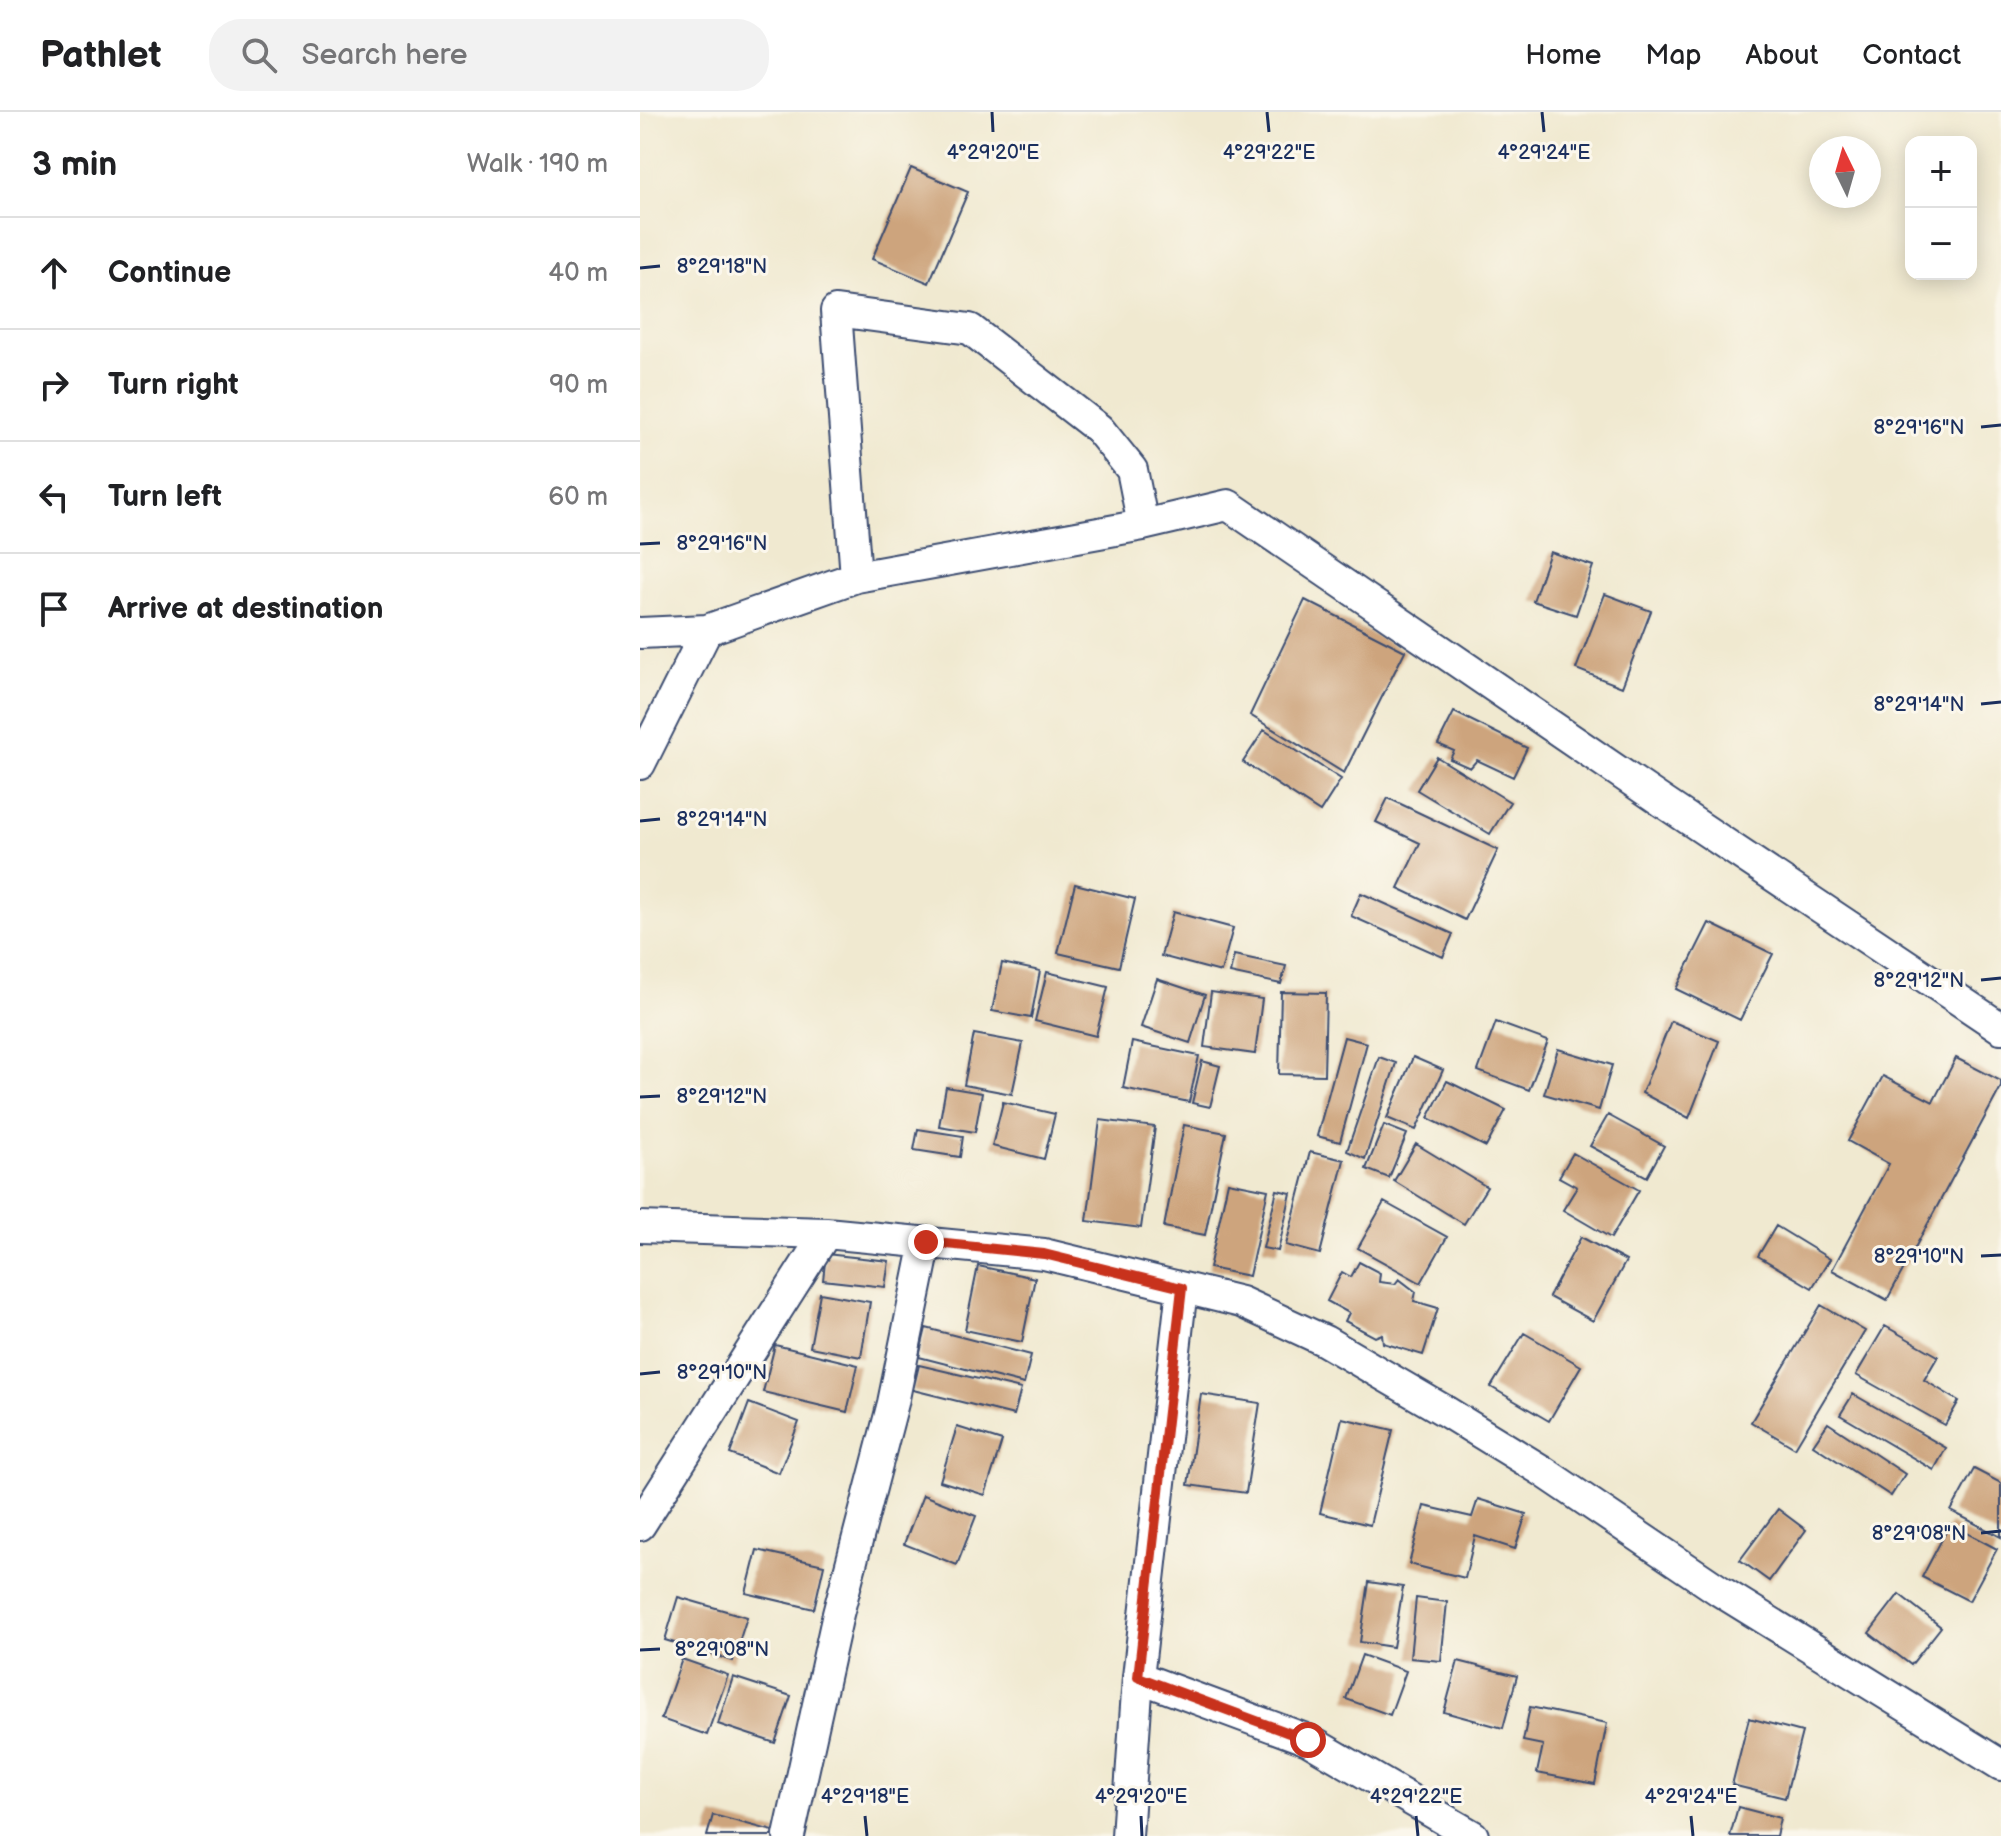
<!DOCTYPE html>
<meta charset="utf-8">
<style>
body{margin:0;font-family:"Balsamiq Sans",sans-serif;background:#f2f2f2;color:#202124}
.controls{position:absolute;right:24px;top:24px;display:grid;overflow:hidden;border-radius:16px;box-shadow:0 4px 20px #0003}
.controls button{width:72px;height:72px;display:grid;place-items:center;padding:0;border:0;border-bottom:2px solid #e0e0e0;background:#fff;color:#202124;font:40px sans-serif}
.compass{position:absolute;left:1169px;top:24px;width:72px;height:72px;border-radius:50%;background:#fff;box-shadow:0 4px 20px #0003;rotate:355deg}
.stop{position:absolute;width:24px;height:24px;margin:-18px;border:6px solid #c8321e;border-radius:50%;background:#fff}
.stop.end{background:#c8321e;border-color:#fff;box-shadow:0 2px 8px #0008}
.list{margin:0;padding:0;list-style:none}
h2{display:flex;justify-content:space-between;align-items:center;height:104px;margin:0;padding:0 32px;font-size:34px}
h2 small{font-size:26px;font-weight:400;color:#757577}
.list li{display:grid;grid-template-columns:52px 1fr auto;gap:24px;align-items:center;box-sizing:border-box;height:112px;padding:0 32px;border-top:2px solid #e0e0e0}
.list b{display:block;font-size:30px;white-space:nowrap}
.list em{font-size:26px;font-style:normal;color:#757577}
.icon{flex:none;width:44px;height:44px;fill:none;stroke:currentColor;stroke-width:2;stroke-linecap:round;stroke-linejoin:round}
.map{position:relative;flex:none;width:1361px;height:1724px;overflow:hidden}
header{display:flex;align-items:center;gap:48px;box-sizing:border-box;height:112px;padding:0 40px;background:#fff;border-bottom:2px solid #e0e0e0}
header strong{font-size:38px}
nav{display:flex;gap:44px;margin-inline-start:auto;font-size:28px}
.search{width:560px;height:72px;background:#f2f2f2;display:flex;align-items:center;gap:20px;box-sizing:border-box;padding:0 28px;border-radius:32px;color:#757577;font-size:30px}
main{display:flex}
aside{flex:1;background:#fff}
.map>svg:first-child{display:block}
.building{fill:#cda47d}
.lines{fill:none;stroke-linecap:round;stroke-linejoin:round}
.minor-casing{stroke:#3b4b6f;stroke-width:34}
.minor{stroke:#fff;stroke-width:30}
.route{stroke:#c8321e;stroke-width:10}
.ticks{fill:none;stroke:#1b2f5e;stroke-width:3}
.ticks-label{font-size:20px;text-anchor:middle;fill:#1b2f5e;stroke:#fbf7ec;stroke-width:6;stroke-linejoin:round;paint-order:stroke}
</style>
<header>
<strong>Pathlet</strong>
<div class="search"><svg class="icon" aria-label="search" viewBox="0 0 24 24"><circle cx="10" cy="10" r="6"/><path d="M15 15l6 6"/></svg>Search here</div>
<nav><a>Home</a><a>Map</a><a>About</a><a>Contact</a></nav>
</header>
<main>
<aside>
<h2>3 min<small>Walk · 190 m</small></h2>
<ul class="list">
<li><svg class="icon" aria-label="ahead" viewBox="0 0 24 24"><path d="M12 20V5M6 11l6-6 6 6"/></svg><div><b>Continue</b></div><em>40 m</em></li>
<li><svg class="icon" aria-label="right" viewBox="0 0 24 24"><path d="M7 20v-9h11M14 6l5 5-5 5"/></svg><div><b>Turn right</b></div><em>90 m</em></li>
<li><svg class="icon" aria-label="left" viewBox="0 0 24 24"><path d="M17 20v-9H6M10 6l-5 5 5 5"/></svg><div><b>Turn left</b></div><em>60 m</em></li>
<li><svg class="icon" aria-label="arrive" viewBox="0 0 24 24"><path d="M6 21V4h12l-3 4 3 4H6"/></svg><div><b>Arrive at destination</b></div></li>
</ul>
</aside>
<div class="map">
<svg width="1361" height="1724" viewBox="0 0 1361 1724">
<rect width="100%" height="100%" fill="#fbf7ec"/>
<filter id="ink" filterUnits="userSpaceOnUse"><feTurbulence type="fractalNoise" baseFrequency=".0125" numOctaves="2"/><feDisplacementMap in="SourceGraphic" scale="16" xChannelSelector="R" yChannelSelector="G"/><feConvolveMatrix kernelMatrix="1 2 1 2 8 2 1 2 1" color-interpolation-filters="sRGB"/></filter>
<filter id="wash" filterUnits="userSpaceOnUse"><feTurbulence type="fractalNoise" baseFrequency=".006" numOctaves="4" result="noise"/><feDisplacementMap in="SourceGraphic" scale="32" xChannelSelector="R" yChannelSelector="G"/><feGaussianBlur stdDeviation="1.8" result="paint"/><feColorMatrix in="noise" values="0 0 0 0 0 0 0 0 0 0 0 0 0 0 0 0 0 1.4 0 .05"/><feComposite in="paint" operator="in"/></filter>
<g filter="url(#wash)">
<rect width="100%" height="100%" fill="#f0e9d0"/>
<g id="blocks">
<!-- building -->
<path class="building" d="M 271,56 L 328,80 L 289,171 L 232,147 Z
M 910,440 L 953,454 L 936,503 L 893,489 Z
M 965,482 L 1011,499 L 982,575 L 936,557 Z
M 665,488 L 765,539 L 704,661 L 610,603 Z
M 814,600 L 887,636 L 873,665 L 837,648 L 830,656 L 810,647 L 814,639 L 798,632 Z
M 624,618 L 701,667 L 680,700 L 603,650 Z
M 797,645 L 870,690 L 850,722 L 777,678 Z
M 748,686 L 858,738 L 825,808 L 758,776 L 780,731 L 736,710 Z
M 435,772 L 495,787 L 479,855 L 418,841 Z
M 721,781 L 813,822 L 803,845 L 711,804 Z
M 533,800 L 593,816 L 581,860 L 521,844 Z
M 1069,811 L 1133,842 L 1100,908 L 1036,877 Z
M 594,843 L 646,854 L 641,872 L 590,861 Z
M 362,851 L 400,859 L 391,906 L 352,899 Z
M 407,860 L 468,875 L 456,924 L 395,909 Z
M 517,867 L 565,883 L 550,931 L 501,915 Z
M 571,880 L 622,887 L 615,942 L 564,935 Z
M 641,880 L 686,881 L 684,963 L 639,962 Z
M 1031,909 L 1079,929 L 1049,1006 L 1002,981 Z
M 856,910 L 908,929 L 889,978 L 838,959 Z
M 334,922 L 383,931 L 372,982 L 324,973 Z
M 704,925 L 727,931 L 700,1030 L 677,1024 Z
M 492,930 L 559,944 L 549,990 L 483,976 Z
M 918,937 L 972,953 L 959,998 L 904,982 Z
M 739,945 L 756,951 L 725,1047 L 707,1039 Z
M 773,945 L 803,958 L 776,1018 L 747,1006 Z
M 1316,946 L 1361,969 L 1361,975 L 1247,1188 L 1192,1158 L 1249,1052 L 1208,1029 L 1243,964 L 1293,990 Z
M 562,949 L 580,954 L 570,995 L 552,991 Z
M 807,969 L 866,998 L 846,1035 L 788,1006 Z
M 306,975 L 342,981 L 335,1020 L 299,1014 Z
M 363,990 L 415,1002 L 404,1047 L 352,1034 Z
M 968,1003 L 1024,1034 L 1007,1065 L 950,1034 Z
M 460,1008 L 515,1015 L 501,1116 L 447,1109 Z
M 544,1013 L 586,1021 L 565,1123 L 524,1115 Z
M 744,1013 L 767,1022 L 749,1066 L 726,1057 Z
M 278,1017 L 323,1024 L 320,1045 L 274,1038 Z
M 776,1032 L 847,1075 L 824,1112 L 754,1069 Z
M 670,1040 L 704,1048 L 680,1142 L 646,1133 Z
M 933,1041 L 999,1078 L 971,1126 L 923,1098 L 937,1075 L 919,1065 Z
M 588,1070 L 628,1078 L 609,1164 L 569,1156 Z
M 637,1078 L 651,1081 L 638,1139 L 623,1136 Z
M 744,1090 L 807,1125 L 781,1171 L 718,1136 Z
M 1136,1114 L 1190,1147 L 1172,1176 L 1118,1144 Z
M 941,1125 L 986,1149 L 953,1209 L 909,1185 Z
M 186,1142 L 249,1149 L 245,1175 L 183,1168 Z
M 719,1150 L 740,1161 L 739,1170 L 755,1172 L 759,1167 L 776,1180 L 774,1189 L 798,1196 L 783,1243 L 743,1231 L 742,1222 L 735,1225 L 705,1209 L 709,1201 L 687,1189 L 702,1160 L 711,1165 Z
M 338,1154 L 395,1166 L 382,1230 L 325,1218 Z
M 180,1181 L 230,1190 L 221,1245 L 170,1235 Z
M 1181,1193 L 1225,1219 L 1155,1336 L 1111,1310 Z
M 1245,1214 L 1298,1244 L 1284,1268 L 1319,1289 L 1305,1313 L 1216,1263 Z
M 286,1216 L 391,1243 L 384,1272 L 279,1245 Z
M 884,1221 L 941,1254 L 909,1309 L 851,1275 Z
M 135,1233 L 218,1253 L 207,1300 L 123,1280 Z
M 279,1253 L 381,1277 L 374,1303 L 273,1278 Z
M 561,1282 L 620,1291 L 606,1381 L 548,1373 Z
M 1213,1282 L 1306,1336 L 1294,1358 L 1200,1303 Z
M 109,1291 L 159,1310 L 139,1361 L 90,1342 Z
M 702,1306 L 753,1318 L 730,1413 L 680,1401 Z
M 1188,1311 L 1265,1362 L 1251,1384 L 1173,1333 Z
M 317,1315 L 362,1329 L 345,1383 L 300,1369 Z
M 1334,1357 L 1361,1371 L 1361,1425 L 1311,1399 Z
M 283,1383 L 336,1404 L 317,1453 L 264,1432 Z
M 838,1387 L 886,1402 L 875,1437 L 835,1424 L 825,1466 L 769,1452 L 784,1394 L 832,1405 Z
M 1138,1397 L 1166,1418 L 1129,1469 L 1100,1448 Z
M 1310,1412 L 1357,1437 L 1329,1489 L 1282,1465 Z
M 117,1438 L 184,1453 L 174,1497 L 106,1481 Z
M 729,1470 L 763,1475 L 753,1535 L 720,1530 Z
M 1259,1482 L 1301,1515 L 1271,1553 L 1229,1521 Z
M 38,1485 L 107,1505 L 93,1549 L 25,1528 Z
M 776,1486 L 807,1490 L 801,1549 L 770,1546 Z
M 722,1543 L 766,1559 L 750,1603 L 706,1587 Z
M 42,1547 L 88,1563 L 67,1623 L 21,1607 Z
M 818,1549 L 877,1564 L 863,1616 L 804,1600 Z
M 93,1565 L 151,1584 L 135,1631 L 78,1612 Z
M 890,1595 L 967,1611 L 955,1672 L 897,1661 L 903,1633 L 883,1629 Z
M 1109,1606 L 1162,1620 L 1145,1686 L 1092,1673 Z
M 1098,1695 L 1140,1706 L 1136,1724 L 1090,1724 Z
M 73,1703 L 137,1720 L 136,1724 L 67,1724 Z"/>
</g>
</g>
<g filter="url(#ink)">
<use href="#blocks" fill-opacity="0" stroke="#3b4b6f" stroke-width="2"/>
<g class="lines">
<defs>
<path id="minor" d="M 216,465 L 196,199 L 330,217 L 459,317 L 492,358 L 503,413
M 0,521 L 67,518 L 216,465 L 503,413 L 588,393 L 1023,690 L 1361,916
M 0,652 L 67,518
M 0,1115 L 186,1121 L 404,1142 L 601,1190 L 685,1229 L 805,1299 L 901,1358 L 1080,1479 L 1361,1653
M 0,1413 L 186,1121
M 498,1565 L 668,1628 L 833,1724
M 149,1724 L 198,1502 L 253,1291 L 286,1130
M 487,1724 L 498,1565 L 542,1176"/>
</defs>
<!-- minor casing -->
<use href="#minor" class="minor-casing"/>
<!-- minor -->
<use href="#minor" class="minor"/>
</g>
</g>
<g class="lines" filter="url(#ink)">
<!-- route -->
<path class="route" d="M 286,1130 L 404,1142 L 542,1176 L 498,1565 L 668,1628"/>
</g>
<!-- ticks -->
<path class="ticks" d="M 352,0 L 353,20M 627,0 L 629,20M 902,0 L 904,20M 0,156 L 20,154M 1341,315 L 1361,313M 0,432 L 20,431M 1341,592 L 1361,590M 0,709 L 20,707M 1341,868 L 1361,866M 0,985 L 20,984M 1341,1144 L 1361,1143M 0,1262 L 20,1260M 1341,1421 L 1361,1419M 0,1538 L 20,1537M 225,1704 L 227,1724M 501,1704 L 502,1724M 776,1704 L 778,1724M 1051,1704 L 1053,1724"/>
<g class="ticks-label">
<text x="353" y="47">4°29'20"E</text>
<text x="629" y="47">4°29'22"E</text>
<text x="904" y="47">4°29'24"E</text>
<text x="82" y="161">8°29'18"N</text>
<text x="1279" y="322">8°29'16"N</text>
<text x="82" y="438">8°29'16"N</text>
<text x="1279" y="599">8°29'14"N</text>
<text x="82" y="714">8°29'14"N</text>
<text x="1279" y="875">8°29'12"N</text>
<text x="82" y="991">8°29'12"N</text>
<text x="1279" y="1151">8°29'10"N</text>
<text x="82" y="1267">8°29'10"N</text>
<text x="1279" y="1428">8°29'08"N</text>
<text x="82" y="1544">8°29'08"N</text>
<text x="225" y="1691">4°29'18"E</text>
<text x="501" y="1691">4°29'20"E</text>
<text x="776" y="1691">4°29'22"E</text>
<text x="1051" y="1691">4°29'24"E</text>
</g>
</svg>
<div class="controls">
<button>+</button>
<button>−</button>
</div>
<svg class="compass" viewBox="-18 -18 36 36"><path d="M0-13l5 13h-10z" fill="#e53935"/><path d="M0 13l5-13h-10z" fill="#757577"/></svg>
<div class="stop" style="left:668px;top:1628px"></div>
<div class="stop end" style="left:286px;top:1130px"></div>
</div>
</main>
